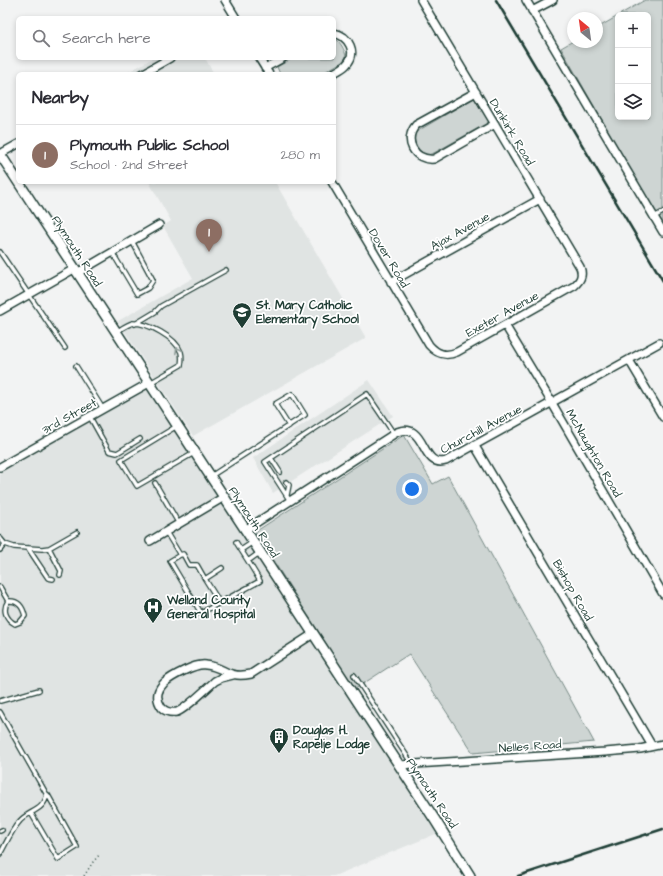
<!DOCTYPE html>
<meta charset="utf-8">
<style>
body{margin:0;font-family:"Architects Daughter",sans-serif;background:#f7f7f7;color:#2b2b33}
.controls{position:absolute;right:12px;top:12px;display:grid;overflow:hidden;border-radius:6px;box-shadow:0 2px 6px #0003}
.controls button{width:36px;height:36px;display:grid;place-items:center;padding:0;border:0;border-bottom:1px solid #e1e1e2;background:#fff;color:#2b2b33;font:20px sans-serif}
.compass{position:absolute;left:567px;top:12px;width:36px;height:36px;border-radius:50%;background:#fff;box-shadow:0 2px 6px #0003;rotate:331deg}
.you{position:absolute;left:412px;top:489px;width:14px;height:14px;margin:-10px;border:3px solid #fff;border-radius:50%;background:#1a73e8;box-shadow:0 0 0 6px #1a73e833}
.badge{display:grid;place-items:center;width:26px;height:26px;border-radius:50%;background:#1f3d34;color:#fff;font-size:13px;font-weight:700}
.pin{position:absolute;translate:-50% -33px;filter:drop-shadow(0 1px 2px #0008)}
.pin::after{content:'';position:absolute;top:21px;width:14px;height:12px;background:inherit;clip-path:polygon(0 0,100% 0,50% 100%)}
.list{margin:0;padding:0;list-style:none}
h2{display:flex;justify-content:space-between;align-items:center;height:52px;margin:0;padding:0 16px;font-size:17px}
h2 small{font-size:13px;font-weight:400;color:#7c7c81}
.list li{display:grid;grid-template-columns:26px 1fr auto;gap:12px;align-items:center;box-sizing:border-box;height:60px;padding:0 16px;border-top:1px solid #e1e1e2}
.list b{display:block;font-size:15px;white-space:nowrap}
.list p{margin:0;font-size:13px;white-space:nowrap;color:#7c7c81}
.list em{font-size:13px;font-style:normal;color:#7c7c81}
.icon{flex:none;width:22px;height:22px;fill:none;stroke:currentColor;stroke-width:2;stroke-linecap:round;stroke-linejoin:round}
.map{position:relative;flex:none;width:663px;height:876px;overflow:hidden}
.search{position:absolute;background:#fff;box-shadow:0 2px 6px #0003;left:16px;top:16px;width:320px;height:44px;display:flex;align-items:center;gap:10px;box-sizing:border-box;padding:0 14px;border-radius:6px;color:#7c7c81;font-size:15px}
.panel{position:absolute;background:#fff;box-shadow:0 2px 6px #0003;left:16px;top:72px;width:320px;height:112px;border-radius:6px}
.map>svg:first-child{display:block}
.built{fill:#e0e4e3}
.green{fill:#ced5d3;stroke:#768984}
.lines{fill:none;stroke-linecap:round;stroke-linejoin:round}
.service-casing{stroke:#1f3d34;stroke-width:6}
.minor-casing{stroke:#1f3d34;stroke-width:10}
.tertiary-casing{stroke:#1f3d34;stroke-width:12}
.path{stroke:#1f3d34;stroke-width:1.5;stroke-dasharray:1 3;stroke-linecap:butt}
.service{stroke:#fff;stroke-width:3.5}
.minor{stroke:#fff;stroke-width:7}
.tertiary{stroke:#fff;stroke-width:9}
.rail{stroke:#1f3d34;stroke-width:2.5}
.oneway{stroke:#8f9e9a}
.labels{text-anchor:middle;stroke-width:3.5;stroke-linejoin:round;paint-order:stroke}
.street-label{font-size:12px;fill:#1f3d34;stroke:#fff}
.poi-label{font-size:12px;font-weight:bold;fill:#1f3d34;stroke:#fff;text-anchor:start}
</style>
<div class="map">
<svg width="663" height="876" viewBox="0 0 663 876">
<rect width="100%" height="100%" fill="#f2f3f3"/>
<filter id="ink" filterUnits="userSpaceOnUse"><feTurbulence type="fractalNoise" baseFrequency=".025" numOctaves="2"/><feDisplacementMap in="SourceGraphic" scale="8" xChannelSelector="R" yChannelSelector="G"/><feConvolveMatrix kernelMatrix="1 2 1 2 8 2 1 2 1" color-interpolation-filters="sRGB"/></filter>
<g filter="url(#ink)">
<!-- built -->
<path class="built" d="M 153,58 L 205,58 L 214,74 L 125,74 Z
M 149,182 L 275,182 L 366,338 L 193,436 L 118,321 L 193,278 L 163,226 L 171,221 Z
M 369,380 L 393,416 L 273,493 L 253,458 Z
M 149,383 L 443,831 L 334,876 L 0,876 L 0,467 Z"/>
<!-- green -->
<path class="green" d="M 645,0 L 663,0 L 663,227 L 561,48 L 573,41 L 597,42 L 597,28 L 618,16 L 618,117 L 648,117 L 648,15 L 619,15 Z
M 334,38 C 340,41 345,50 346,57 L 342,62 L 321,74 L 280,74 L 277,67 L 293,58 L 334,58 Z
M 474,98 L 489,122 L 434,153 L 428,155 C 418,152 411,142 416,132 Z
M 404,435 L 433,484 L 448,476 L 594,742 L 473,753 L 409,654 L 355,689 L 255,532 Z"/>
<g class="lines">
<defs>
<path id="service" d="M 654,217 L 663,212
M 0,252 L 65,348
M 112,252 L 137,294 L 148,288 L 153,280 L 132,241
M 135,324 L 155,312 L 161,306 L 226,270
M 116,332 C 121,329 128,324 133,323 C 148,323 175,337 181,352 C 182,356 182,360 181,365 L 150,383
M 76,366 L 103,409
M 90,417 L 109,451 L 117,453 L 140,439
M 177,426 L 121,460 L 137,486 L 194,453
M 271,458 L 280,472
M 211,476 L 305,415 L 292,394 L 275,404 L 289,426
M 286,482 L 289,485 L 287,495
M 155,483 L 179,524
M 290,501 L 265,462 L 367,394 L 394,434
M 166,532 L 180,555 L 170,561 L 201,613 L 260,581 L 248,561
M 0,538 L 5,544 L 14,547 L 42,549 L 49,548 L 77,532
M 236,542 L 241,550
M 253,542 L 241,550 L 248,561 L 259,553
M 28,548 L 48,578 L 53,579
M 49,548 L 61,571 L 60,575
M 0,550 L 5,544
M 180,555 L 183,554 L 189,565 L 197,565 L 205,579 L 222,568
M 205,579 L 220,603
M 0,587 L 8,601
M 8,601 C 18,600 23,607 25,616 L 20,622 L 15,624 C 6,619 2,610 8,601 Z
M 354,675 L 412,764
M 0,701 L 39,690
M 0,712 L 47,795 C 43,812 29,810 19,822 C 11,831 6,844 0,854
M 31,813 L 58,859 L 77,847 L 48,795
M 0,831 L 2,830"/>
<path id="minor" d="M 225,0 L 236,18
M 526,0 L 663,232
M 532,11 L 553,0
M 259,58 L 269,74
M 265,68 L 283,58
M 142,74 L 170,58
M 332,74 C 337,71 342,69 346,65 C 358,53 349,36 334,33
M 476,92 L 416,125 C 403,140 414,161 434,159 L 495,124
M 0,154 L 18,144
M 332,182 L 429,345 C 437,354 445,357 457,352 L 574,286 C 581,280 583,275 580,267 L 421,0
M 77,273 L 159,225
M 391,282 L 540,199
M 0,311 L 74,269
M 505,325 L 552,403 L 663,594
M 629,360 L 663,417
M 475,446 L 652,746
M 0,467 L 149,383
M 245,530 L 397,432 C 427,421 420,469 446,461 L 659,343
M 150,541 L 224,497
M 233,675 L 221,678 L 215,681 C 207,688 186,709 177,712 C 171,713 166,712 162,708 C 159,704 157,698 158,693 C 159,689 161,686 164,683 C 172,676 196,663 206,665 C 225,667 227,679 251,674 L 313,634
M 399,765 L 605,752 L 640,749 L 663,744"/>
<path id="tertiary" d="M 0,154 L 435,820 L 470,876"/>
</defs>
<!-- service casing -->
<use href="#service" class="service-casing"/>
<!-- minor casing -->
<use href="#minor" class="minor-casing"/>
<!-- tertiary casing -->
<use href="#tertiary" class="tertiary-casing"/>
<!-- path -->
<path class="path" d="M 84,876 L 93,862 L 100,854"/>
<!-- service -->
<use href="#service" class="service"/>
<!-- minor -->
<use href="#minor" class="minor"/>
<!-- tertiary -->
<use href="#tertiary" class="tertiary"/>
<!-- rail -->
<path class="rail" d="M 496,0 L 663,281
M 518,876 L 663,829"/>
</g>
<!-- one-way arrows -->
<defs><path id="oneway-chevron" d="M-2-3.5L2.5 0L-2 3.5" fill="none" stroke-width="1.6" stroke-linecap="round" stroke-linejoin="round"/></defs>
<use class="oneway" href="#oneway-chevron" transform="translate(178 350) rotate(-117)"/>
</g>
<!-- icons -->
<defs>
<symbol id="school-pin" viewBox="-11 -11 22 30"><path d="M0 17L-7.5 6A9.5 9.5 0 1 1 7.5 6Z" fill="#1f3d34" stroke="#fff"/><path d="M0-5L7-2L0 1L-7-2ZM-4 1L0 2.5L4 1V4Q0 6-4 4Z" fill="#fff"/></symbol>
<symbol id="hospital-pin" viewBox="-11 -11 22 30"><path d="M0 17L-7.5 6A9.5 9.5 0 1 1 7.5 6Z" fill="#1f3d34" stroke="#fff"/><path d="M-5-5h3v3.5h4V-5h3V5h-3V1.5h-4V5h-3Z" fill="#fff"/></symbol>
<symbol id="building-pin" viewBox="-11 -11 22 30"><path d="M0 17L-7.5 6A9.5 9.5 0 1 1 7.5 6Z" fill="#1f3d34" stroke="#fff"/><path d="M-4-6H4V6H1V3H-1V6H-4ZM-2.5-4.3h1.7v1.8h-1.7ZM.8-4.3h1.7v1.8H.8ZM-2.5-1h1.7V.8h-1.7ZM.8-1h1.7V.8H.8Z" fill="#fff"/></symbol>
</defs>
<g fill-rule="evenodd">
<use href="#school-pin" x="231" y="301" width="22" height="30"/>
<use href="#hospital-pin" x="142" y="596" width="22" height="30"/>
<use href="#building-pin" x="268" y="726" width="22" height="30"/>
</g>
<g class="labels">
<!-- street labels -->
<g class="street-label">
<text transform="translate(512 132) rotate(59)" y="4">Dunkirk Road</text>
<text transform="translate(460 231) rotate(-29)" y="4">Ajax Avenue</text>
<text transform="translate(77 251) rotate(57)" y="4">Plymouth Road</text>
<text transform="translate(389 258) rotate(59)" y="4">Dover Road</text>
<text transform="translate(502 314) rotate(-29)" y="4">Exeter Avenue</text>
<text transform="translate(69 416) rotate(-29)" y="4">3rd Street</text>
<text transform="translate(481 429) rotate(-28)" y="4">Churchill Avenue</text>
<text transform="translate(594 453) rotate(60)" y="4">McNaughton Road</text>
<text transform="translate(254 522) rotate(57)" y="4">Plymouth Road</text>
<text transform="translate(573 590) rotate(60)" y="4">Bishop Road</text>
<text transform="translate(530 746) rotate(-4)" y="4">Nelles Road</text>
<text transform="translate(432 793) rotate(56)" y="4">Plymouth Road</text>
</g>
<!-- poi labels -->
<g class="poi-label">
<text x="256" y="309">St. Mary Catholic<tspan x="256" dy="14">Elementary School</tspan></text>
<text x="167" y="604">Welland County<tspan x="167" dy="14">General Hospital</tspan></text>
<text x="293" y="734">Douglas H.<tspan x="293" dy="14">Rapelje Lodge</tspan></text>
</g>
</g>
</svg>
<div class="controls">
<button>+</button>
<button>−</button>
<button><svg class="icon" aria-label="layers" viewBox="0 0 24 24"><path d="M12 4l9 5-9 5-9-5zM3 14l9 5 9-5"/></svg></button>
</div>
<svg class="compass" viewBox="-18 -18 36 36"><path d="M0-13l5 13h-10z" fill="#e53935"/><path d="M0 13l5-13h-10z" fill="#7c7c81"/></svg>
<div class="you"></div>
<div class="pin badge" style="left:209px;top:252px;background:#8d6e63">1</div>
<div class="search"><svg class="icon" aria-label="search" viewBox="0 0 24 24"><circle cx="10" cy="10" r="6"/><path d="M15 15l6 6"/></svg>Search here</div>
<section class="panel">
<h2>Nearby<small></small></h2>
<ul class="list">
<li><span class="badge" style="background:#8d6e63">1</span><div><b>Plymouth Public School</b><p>School · 2nd Street</p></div><em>280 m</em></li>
</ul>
</section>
</div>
